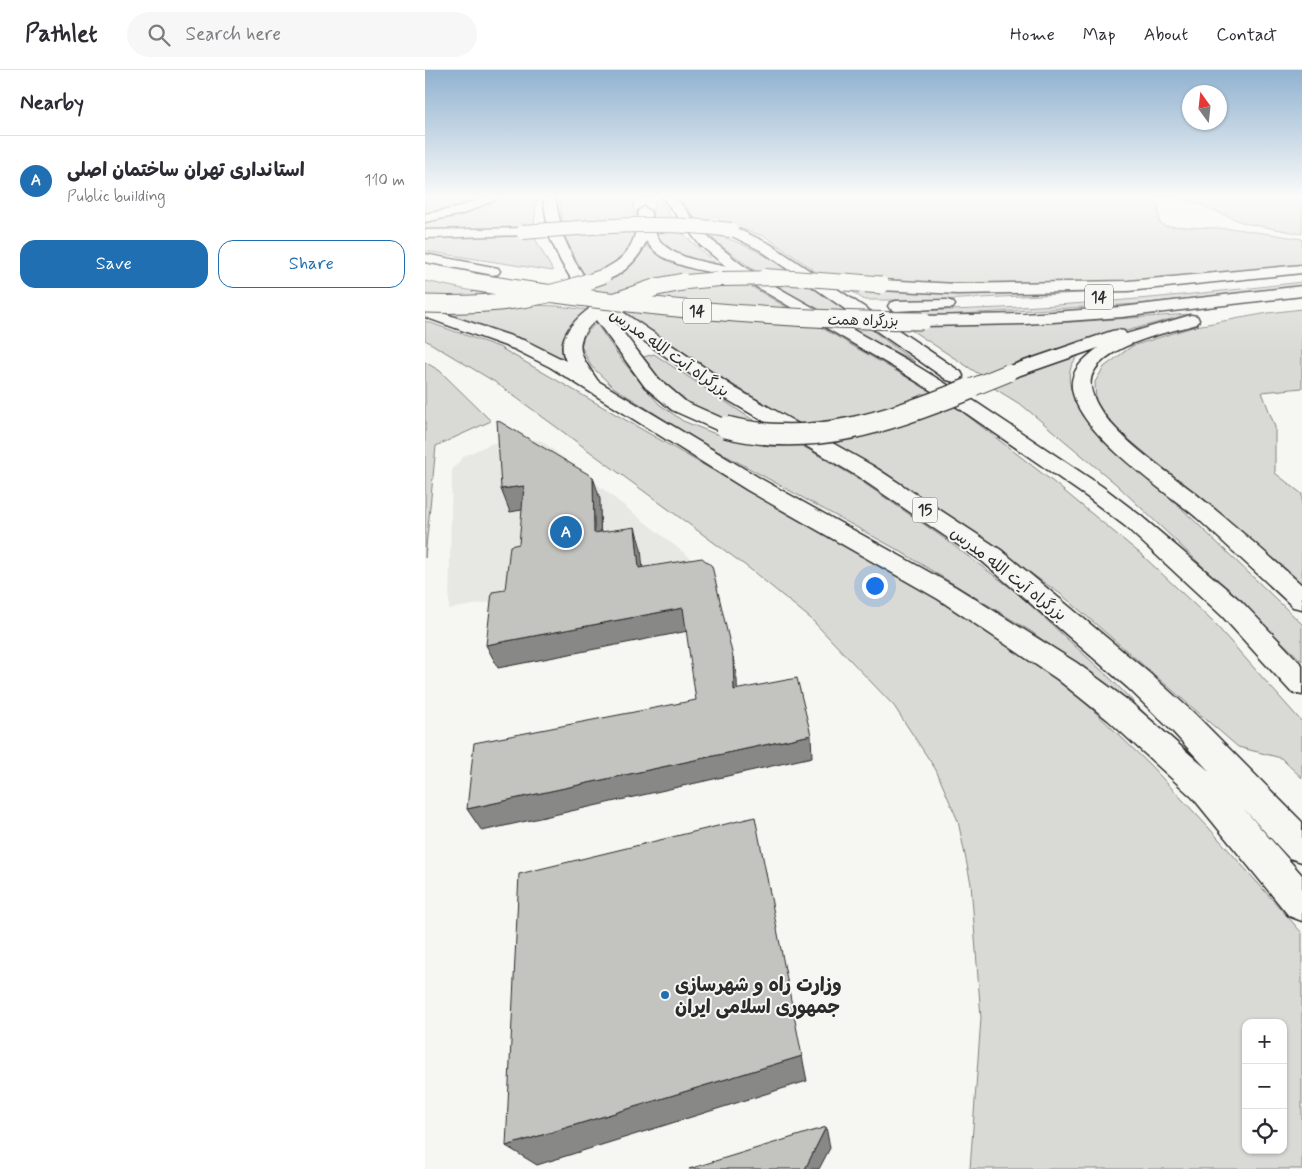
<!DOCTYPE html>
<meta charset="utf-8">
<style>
body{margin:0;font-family:Mynerve,"Playpen Sans Arabic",sans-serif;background:#f7f7f7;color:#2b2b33}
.controls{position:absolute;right:15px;bottom:15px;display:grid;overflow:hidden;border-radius:10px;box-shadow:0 1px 4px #0004}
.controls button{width:45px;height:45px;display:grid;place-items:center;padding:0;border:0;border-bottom:1px solid #e1e1e2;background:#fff;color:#2b2b33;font:25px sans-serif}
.compass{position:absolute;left:757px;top:15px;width:45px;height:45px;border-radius:50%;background:#fff;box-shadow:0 1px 4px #0004;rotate:345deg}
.you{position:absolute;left:449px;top:515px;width:18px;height:18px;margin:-12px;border:4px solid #fff;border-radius:50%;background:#1a73e8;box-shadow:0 0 0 8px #1a73e833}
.badge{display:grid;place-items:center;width:32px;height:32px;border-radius:50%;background:#1f6fb2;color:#fff;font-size:16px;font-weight:700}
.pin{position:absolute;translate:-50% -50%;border:2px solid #fff;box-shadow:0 1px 5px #0006}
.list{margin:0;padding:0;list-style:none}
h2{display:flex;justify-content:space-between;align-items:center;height:65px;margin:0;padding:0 20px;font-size:21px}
h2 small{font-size:16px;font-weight:400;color:#7c7c81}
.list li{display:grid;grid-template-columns:32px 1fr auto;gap:15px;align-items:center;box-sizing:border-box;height:90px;padding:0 20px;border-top:1px solid #e1e1e2}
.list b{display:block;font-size:19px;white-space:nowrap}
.list p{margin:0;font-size:16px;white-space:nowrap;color:#7c7c81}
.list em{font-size:16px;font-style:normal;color:#7c7c81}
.actions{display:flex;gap:10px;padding:15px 20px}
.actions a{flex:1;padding:11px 0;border:1px solid #1f6fb2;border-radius:15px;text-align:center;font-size:18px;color:#1f6fb2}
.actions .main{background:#1f6fb2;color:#fff}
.icon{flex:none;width:28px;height:28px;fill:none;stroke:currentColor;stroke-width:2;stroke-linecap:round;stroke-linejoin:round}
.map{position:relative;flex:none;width:877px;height:1099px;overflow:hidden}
header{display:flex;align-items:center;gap:30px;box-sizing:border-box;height:70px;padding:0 25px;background:#fff;border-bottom:1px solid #e1e1e2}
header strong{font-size:24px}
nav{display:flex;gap:28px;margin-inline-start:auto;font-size:18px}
.search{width:350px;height:45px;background:#f7f7f7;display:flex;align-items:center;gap:12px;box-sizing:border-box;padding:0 18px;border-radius:28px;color:#7c7c81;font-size:19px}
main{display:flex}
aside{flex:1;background:#fff}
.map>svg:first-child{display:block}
.built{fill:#e7e7e3}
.green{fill:#d9d9d5;stroke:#828280;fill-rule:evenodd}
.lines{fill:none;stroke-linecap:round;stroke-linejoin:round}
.highway-casing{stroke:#2b2b2b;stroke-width:3}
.highway{fill:#f6f6f2;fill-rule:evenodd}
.highway-bridge-far2-casing{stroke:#2b2b2b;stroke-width:16;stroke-linecap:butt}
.highway-bridge-far1-casing{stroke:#2b2b2b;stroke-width:19;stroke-linecap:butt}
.highway-bridge-casing{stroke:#2b2b2b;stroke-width:24;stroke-linecap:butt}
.highway-bridge-far2{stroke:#f6f6f2;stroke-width:14}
.highway-bridge-far1{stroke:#f6f6f2;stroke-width:17}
.highway-bridge{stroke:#f6f6f2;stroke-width:21}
.shaded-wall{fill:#888886;stroke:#2b2b2b}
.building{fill:#c3c3c0;stroke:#2b2b2b}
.poi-dot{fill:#1f6fb2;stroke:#f6f6f2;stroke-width:2}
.labels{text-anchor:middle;stroke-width:4;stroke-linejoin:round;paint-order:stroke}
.far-street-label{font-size:14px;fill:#2b2b2b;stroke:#f6f6f2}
.shield{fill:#f6f6f2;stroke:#686867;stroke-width:1}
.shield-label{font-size:15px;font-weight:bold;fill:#2b2b2b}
.street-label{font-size:16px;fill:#2b2b2b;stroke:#f6f6f2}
.near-poi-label{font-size:19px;font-weight:bold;fill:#2b2b2b;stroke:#f6f6f2;text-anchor:start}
</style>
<header>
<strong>Pathlet</strong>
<div class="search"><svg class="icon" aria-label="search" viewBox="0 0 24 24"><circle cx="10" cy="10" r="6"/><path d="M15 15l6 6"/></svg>Search here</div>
<nav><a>Home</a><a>Map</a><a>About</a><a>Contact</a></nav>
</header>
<main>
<aside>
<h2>Nearby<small></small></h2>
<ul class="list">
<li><span class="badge">A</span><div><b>استانداری تهران ساختمان اصلی</b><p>Public building</p></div><em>110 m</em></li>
</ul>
<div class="actions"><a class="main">Save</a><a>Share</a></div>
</aside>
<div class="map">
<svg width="877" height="1099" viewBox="0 0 877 1099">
<rect width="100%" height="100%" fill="#f6f6f2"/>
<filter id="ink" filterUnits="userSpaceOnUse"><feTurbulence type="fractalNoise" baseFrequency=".02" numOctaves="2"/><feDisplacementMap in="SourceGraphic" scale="10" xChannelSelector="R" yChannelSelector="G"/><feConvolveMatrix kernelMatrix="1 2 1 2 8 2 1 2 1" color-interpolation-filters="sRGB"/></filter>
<g filter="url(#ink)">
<!-- built -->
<path class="built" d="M 99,368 L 117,371 L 268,490 L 252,501 L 24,539 L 27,400 L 39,386 L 68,373 Z"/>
<!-- green -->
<path class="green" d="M 0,127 L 59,127 L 36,137 L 0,145 Z
M 78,127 L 112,127 L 108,165 L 128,201 L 0,181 L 0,167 L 92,166 L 93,159 L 0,160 L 0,150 L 35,143 Z
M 134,127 L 208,127 C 212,183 210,184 161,209 L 140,168 Z
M 255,127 L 712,127 L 734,135 L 734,152 L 740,156 L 812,159 L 877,169 L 877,195 L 703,211 L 488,213 L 400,208 L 341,167 L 308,156 L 271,151 Z
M 757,127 L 877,127 L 877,164 L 819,153 Z
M 230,130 L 235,130 L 257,163 L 296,198 C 258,187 216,182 230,130 Z
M 281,163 C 329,172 368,203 407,231 C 435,251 463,272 490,292 C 417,254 344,217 281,163 Z
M 219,174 L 244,191 L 256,196 L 313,209 L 526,333 L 627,411 L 717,485 L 789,553 L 877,652 L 877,708 L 856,688 L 813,677 L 637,525 L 458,401 L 399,369 L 268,291 L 179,227 L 165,215 Z
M 0,211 L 67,225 L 0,230 Z
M 877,212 L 877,216 L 714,234 L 518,245 L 488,245 L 479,241 C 613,239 745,228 877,212 Z
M 420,216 L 673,219 L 676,222 L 516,230 L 439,230 Z
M 103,235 L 133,236 L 163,240 C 145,256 135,264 139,290 L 17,241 Z
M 877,239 L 877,318 L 837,322 L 850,357 L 850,403 L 877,424 L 877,514 L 689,357 L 671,333 L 670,312 L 679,297 L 707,276 L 771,256 L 843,243 Z
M 765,244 L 652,274 L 560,308 L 480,256 L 646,252 Z
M 0,251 L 74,277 L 322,420 L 508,523 L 641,614 L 724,694 L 784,758 L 877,863 L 877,1099 L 545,1099 L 556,948 L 546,814 L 533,751 L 511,700 L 469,636 L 385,548 L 325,499 L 70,312 L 0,270 ZM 821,953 L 858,953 L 858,1080 L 821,1080 Z
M 171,253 L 196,289 L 234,334 L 258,351 L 288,363 L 332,373 L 374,374 L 430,407 L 513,464 L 590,521 L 687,610 L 737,661 L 607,562 L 473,480 L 267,367 L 188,317 L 166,296 L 156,276 L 159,266 Z
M 662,280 C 658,283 652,286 650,290 C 637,307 649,330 659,345 L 877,554 L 877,591 L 691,414 L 598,336 L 564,315 Z
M 229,284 L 334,354 C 298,351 264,340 236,315 C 228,308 222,296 215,288 Z
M 0,292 L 15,301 L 66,351 L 11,376 L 0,488 Z"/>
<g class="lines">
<defs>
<path id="highway" d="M 58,127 L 76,127 L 38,144 L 0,152 L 0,144 L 31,138 Z
M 118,127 L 130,127 L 138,166 L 150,192 L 171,224 L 310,318 L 448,396 L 576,480 L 723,602 L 770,644 L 877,752 L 877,792 L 864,788 L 818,738 L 877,805 L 877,851 L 864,846 L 768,728 L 683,650 L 632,609 L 513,529 L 322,420 L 125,297 L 89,279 L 0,247 L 0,237 L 101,271 L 141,291 C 130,270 148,251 164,239 L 163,237 L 165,234 L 159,230 L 136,192 L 124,166 ZM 187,248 L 296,326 L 432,406 L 558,492 L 703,618 L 748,662 L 784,701 L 705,632 L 652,593 L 531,517 L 338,410 L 173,311 C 157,287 144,274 171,250 L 220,317 L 247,340 L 294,361 L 301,363 L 308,361 L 311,357 L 308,353 L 261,332 L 234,309 Z
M 237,127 L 250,127 L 285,169 L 316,194 L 343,212 L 487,293 L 549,331 L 678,417 L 716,446 L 817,532 L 877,595 L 877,625 L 866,622 L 797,546 L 700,456 L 662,427 L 535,339 L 475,301 L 333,218 L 308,202 L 301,205 C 274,200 238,196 221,171 C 216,187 191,214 174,209 L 171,206 C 176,200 185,196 191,192 C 208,180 213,160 213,141 L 219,137 L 225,141 C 228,151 229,163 235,171 C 250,189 281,192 302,197 L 275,175 Z
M 306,156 L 345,174 L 536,302 L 538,306 L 536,310 L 529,312 L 522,310 L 335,180 L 301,163 L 299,160 L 301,157 Z
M 98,158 L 105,162 L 103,165 L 0,168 L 0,160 Z
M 0,184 L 68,197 L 73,198 L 75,201 L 73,204 L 68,205 L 0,192 Z
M 877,195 L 877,203 L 703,221 L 532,224 L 456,220 L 451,218 L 448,215 L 451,212 L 456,210 L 532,214 L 703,211 Z
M 877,216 L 877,226 L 697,247 L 600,254 L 498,256 L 492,255 L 490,251 L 492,247 L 498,246 L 600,244 L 697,237 Z
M 522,230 L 528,232 L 530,235 L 528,238 L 471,241 L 465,239 L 463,236 L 465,233 L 471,231 Z
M 766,245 L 772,246 L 774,250 L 772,254 C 742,263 684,273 668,303 C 661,316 671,334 679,345 C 704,377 739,399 771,424 C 807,453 842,484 877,515 L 877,539 L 868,537 C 836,507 804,477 772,448 C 738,419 652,363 647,318 C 645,300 660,288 673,278 L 590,307 L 583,309 L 576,307 L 574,303 L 576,299 L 687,261 L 693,260 L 699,261 L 701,264 Z"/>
</defs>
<!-- highway casing -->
<use href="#highway" class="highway-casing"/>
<!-- highway -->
<use href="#highway" class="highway"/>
<defs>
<path id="highway-bridge-far2" d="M 98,162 C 168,157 236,150 306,160
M 340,206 L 436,213
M 47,212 L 56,213
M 159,213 L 179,206
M 250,213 L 295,209 L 359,208"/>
<path id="highway-bridge-far1" d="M 48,212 C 198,236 347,250 498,251
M 420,212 L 456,215
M 191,231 L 232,217 L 258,212
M 0,234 C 55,236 111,232 163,212
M 541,320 L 583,303"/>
<path id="highway-bridge" d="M 301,357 C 385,379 467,351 544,319"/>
</defs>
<!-- highway-bridge-far2 casing -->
<use href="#highway-bridge-far2" class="highway-bridge-far2-casing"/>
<!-- highway-bridge-far1 casing -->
<use href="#highway-bridge-far1" class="highway-bridge-far1-casing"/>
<!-- highway-bridge casing -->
<use href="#highway-bridge" class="highway-bridge-casing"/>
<!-- highway-bridge-far2 -->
<use href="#highway-bridge-far2" class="highway-bridge-far2"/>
<!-- highway-bridge-far1 -->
<use href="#highway-bridge-far1" class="highway-bridge-far1"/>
<!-- highway-bridge -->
<use href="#highway-bridge" class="highway-bridge"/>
</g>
<!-- shaded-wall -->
<path class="shaded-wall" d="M 168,407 L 175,429 L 176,486 L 169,463 Z
M 99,416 L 108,438 L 85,442 L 76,419 Z
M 210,457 L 216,479 L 220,521 L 214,498 Z
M 258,538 L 263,561 L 73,598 L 61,575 Z
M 308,587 L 312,609 L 313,642 L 309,620 Z
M 386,665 L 387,687 L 57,761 L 42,739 Z
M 377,986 L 382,1011 L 112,1095 L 81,1076 Z
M 401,1057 L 405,1078 L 394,1099 L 380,1099 Z"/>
<!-- building -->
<path class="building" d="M 72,350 L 168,407 L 169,463 L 210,457 L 214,498 L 277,488 L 287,496 L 308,587 L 309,620 L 372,608 L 386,665 L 42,739 L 49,673 L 271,630 L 258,538 L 61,575 L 67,522 L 80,520 L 85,476 L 94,474 L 99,416 L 76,419 Z
M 330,747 L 377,986 L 81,1076 L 94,804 Z
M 401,1057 L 380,1099 L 264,1099 Z"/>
</g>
<!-- sky -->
<linearGradient id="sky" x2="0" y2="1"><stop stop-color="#91b2d0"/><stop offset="0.45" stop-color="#fbfbf9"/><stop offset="1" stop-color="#fbfbf9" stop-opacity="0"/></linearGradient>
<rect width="877" height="281" fill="url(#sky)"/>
<!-- markers -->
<circle class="poi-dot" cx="240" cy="925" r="5"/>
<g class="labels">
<!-- far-street labels -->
<g class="far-street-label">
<text transform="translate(438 250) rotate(1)" y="5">بزرگراه همت</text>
</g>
<!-- shield labels -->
<g class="shield">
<rect x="660" y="214.5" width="28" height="25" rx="4"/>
<rect x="258" y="228.5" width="28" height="25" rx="4"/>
<rect x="487.5" y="427.5" width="25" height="25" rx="4"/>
</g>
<g class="shield-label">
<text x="674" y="232">14</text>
<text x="272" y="246">14</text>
<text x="500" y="445">15</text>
</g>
<!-- street labels -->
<g class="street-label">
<text transform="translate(245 282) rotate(35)" y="6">بزرگراه آیت الله مدرس</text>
<text transform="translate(584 503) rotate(38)" y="6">بزرگراه آیت الله مدرس</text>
</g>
<!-- near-poi labels -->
<g class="near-poi-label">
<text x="250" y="921">وزارت راه و شهرسازی<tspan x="250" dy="22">جمهوری اسلامی ایران</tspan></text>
</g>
</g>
</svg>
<div class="controls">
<button>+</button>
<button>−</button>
<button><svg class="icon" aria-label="locate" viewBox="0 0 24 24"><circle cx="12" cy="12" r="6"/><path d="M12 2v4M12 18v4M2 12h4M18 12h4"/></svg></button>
</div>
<svg class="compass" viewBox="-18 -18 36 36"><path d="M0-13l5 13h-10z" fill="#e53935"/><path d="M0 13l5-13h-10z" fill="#7c7c81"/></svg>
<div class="you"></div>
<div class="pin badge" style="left:141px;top:462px">A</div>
</div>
</main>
